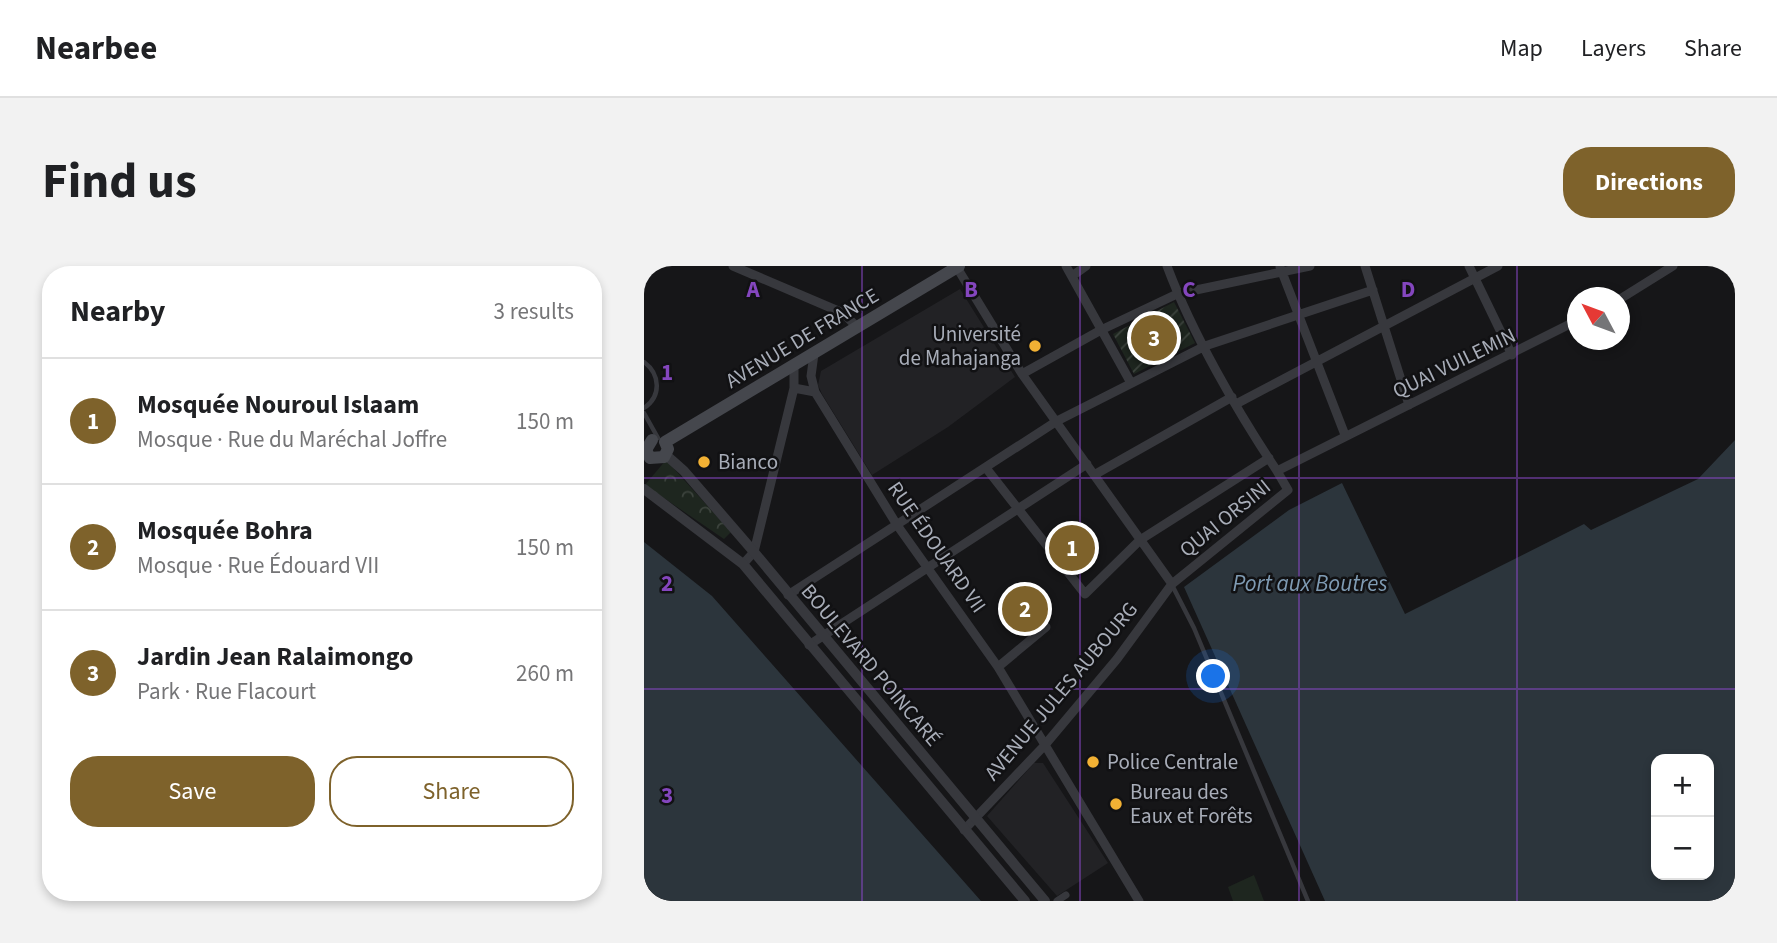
<!DOCTYPE html>
<meta charset="utf-8">
<style>
body{margin:0;font-family:"Source Sans 3",sans-serif;background:#f2f2f2;color:#202124}
.controls{position:absolute;right:21px;bottom:21px;display:grid;overflow:hidden;border-radius:14px;box-shadow:0 4px 10px #0003}
.controls button{width:63px;height:63px;display:grid;place-items:center;padding:0;border:0;border-bottom:2px solid #e0e0e0;background:#fff;color:#202124;font:35px sans-serif}
.compass{position:absolute;left:923px;top:21px;width:63px;height:63px;border-radius:50%;background:#fff;box-shadow:0 4px 10px #0003;rotate:311deg}
.you{position:absolute;left:570px;top:411px;width:24px;height:24px;margin:-18px;border:5px solid #fff;border-radius:50%;background:#1a73e8;box-shadow:0 0 0 10px #1a73e833}
.badge{display:grid;place-items:center;width:46px;height:46px;border-radius:50%;background:#7e622b;color:#fff;font-size:23px;font-weight:700}
.pin{position:absolute;translate:-50% -50%;border:4px solid #fff;box-shadow:0 2px 7px #0006}
.list{margin:0;padding:0;list-style:none}
h2{display:flex;justify-content:space-between;align-items:center;height:91px;margin:0;padding:0 28px;font-size:30px}
h2 small{font-size:23px;font-weight:400;color:#757577}
.list li{display:grid;grid-template-columns:46px 1fr auto;gap:21px;align-items:center;box-sizing:border-box;height:126px;padding:0 28px;border-top:2px solid #e0e0e0}
.list b{display:block;font-size:26px;white-space:nowrap}
.list p{margin:0;font-size:23px;white-space:nowrap;color:#757577}
.list em{font-size:23px;font-style:normal;color:#757577}
.actions{display:flex;gap:14px;padding:21px 28px}
.actions a{flex:1;padding:16px 0;border:2px solid #7e622b;border-radius:28px;text-align:center;font-size:24px;color:#7e622b}
.actions .main{background:#7e622b;color:#fff}
.map{position:relative;flex:none;width:1091px;height:635px;overflow:hidden;border-radius:28px}
header{display:flex;align-items:center;gap:42px;box-sizing:border-box;height:98px;padding:0 35px;background:#fff;border-bottom:2px solid #e0e0e0}
header strong{font-size:33px}
nav{display:flex;gap:38px;margin-inline-start:auto;font-size:24px}
.intro{display:flex;align-items:center;justify-content:space-between;box-sizing:border-box;height:168px;padding:0 42px}
h1{margin:0;font-size:49px}
.button{padding:18px 32px;border-radius:28px;background:#7e622b;color:#fff;font-size:24px;font-weight:700}
main{display:flex;gap:42px;padding:0 42px}
aside{flex:1;background:#fff;border-radius:28px;box-shadow:0 4px 10px #0003}
.map>svg:first-child{display:block}
.built{fill:#222225}
.grass{fill:#1e261f}
.forest{fill:url(#forest-crowns)}
.garden{fill:url(#garden-furrows)}
.water{fill:#2c353c;fill-rule:evenodd}
.lines{fill:none;stroke-linecap:round;stroke-linejoin:round}
.service{stroke:#37383d;stroke-width:4.5}
.pedestrian{stroke:#37383d;stroke-width:7}
.minor{stroke:#37383d;stroke-width:9}
.tertiary{stroke:#37383d;stroke-width:10}
.secondary{stroke:#45474d;stroke-width:12}
.grid{fill:none;stroke:#8446be;stroke-width:2;stroke-opacity:0.55}
.poi-dot{fill:#f2b134;stroke:#111113;stroke-width:2.5}
.labels{text-anchor:middle;stroke-width:5;stroke-linejoin:round;paint-order:stroke}
.poi-label{font-size:21px;fill:#a8adb8;stroke:#111113;text-anchor:start}
.street-label{font-size:21px;fill:#a8adb8;stroke:#111113}
.water-label{font-size:23px;font-style:italic;fill:#7f9bb3;stroke:#111113}
.grid-label{font-size:23px;text-anchor:middle;font-weight:bold;fill:#8446be;stroke:#111113;stroke-width:5;stroke-linejoin:round;paint-order:stroke}
</style>
<header>
<strong>Nearbee</strong>
<nav><a>Map</a><a>Layers</a><a>Share</a></nav>
</header>
<div class="intro"><h1>Find us</h1><a class="button">Directions</a></div>
<main>
<aside>
<h2>Nearby<small>3 results</small></h2>
<ul class="list">
<li><span class="badge">1</span><div><b>Mosquée Nouroul Islaam</b><p>Mosque · Rue du Maréchal Joffre</p></div><em>150 m</em></li>
<li><span class="badge">2</span><div><b>Mosquée Bohra</b><p>Mosque · Rue Édouard VII</p></div><em>150 m</em></li>
<li><span class="badge">3</span><div><b>Jardin Jean Ralaimongo</b><p>Park · Rue Flacourt</p></div><em>260 m</em></li>
</ul>
<div class="actions"><a class="main">Save</a><a>Share</a></div>
</aside>
<div class="map">
<svg width="1091" height="635" viewBox="0 0 1091 635">
<defs>
<pattern id="forest-crowns" width="20" height="18" patternUnits="userSpaceOnUse" patternTransform="scale(1.75)"><rect width="20" height="18" fill="#1e261f"/><path d="M2 6a3 3 0 1 1 6 0M12 15a3 3 0 1 1 6 0" fill="none" stroke="#3c433d"/></pattern>
<pattern id="garden-furrows" width="10" height="10" patternUnits="userSpaceOnUse" patternTransform="scale(1.75)"><rect width="10" height="10" fill="#1e261f"/><path d="M-1 1l2-2M0 10L10 0M9 11l2-2" fill="none" stroke="#3c433d"/></pattern>
</defs>
<rect width="100%" height="100%" fill="#161618"/>
<!-- built -->
<path class="built" d="M 316,23 L 371,111 L 304,161 L 228,209 L 178,128 L 174,119 L 177,105 Z
M 390,497 L 399,497 L 464,597 L 413,630 L 343,550 Z"/>
<!-- grass -->
<path class="grass" d="M 610,609 L 620,635 L 589,635 L 584,621 Z"/>
<!-- forest -->
<path class="forest" d="M 22,194 L 87,266 L 80,273 L 1,219 Z"/>
<!-- garden -->
<path class="garden" d="M 530,36 L 551,77 L 490,108 L 469,68 Z"/>
<!-- water -->
<path class="water" d="M 1091,174 L 1091,635 L 681,635 L 540,321 L 645,244 L 698,217 L 761,348 L 940,258 L 947,264 L 1054,213 ZM 1065,493 L 1065,609 L 1012,609 L 1012,493 Z
M 0,276 L 68,330 L 337,635 L 0,635 Z"/>
<g class="lines">
<!-- service -->
<path class="service" d="M 0,96 C 16,108 18,130 0,142
M 0,147 L 14,172
M 528,319 L 550,362 L 664,635"/>
<!-- pedestrian -->
<path class="pedestrian" d="M 413,635 L 422,629"/>
<!-- minor -->
<path class="minor" d="M 89,0 L 199,47 L 214,62
M 312,0 L 378,108 L 528,318
M 422,0 L 487,117
M 523,0 C 548,67 593,145 633,205
M 721,0 L 765,139
M 825,0 L 868,89
M 636,1 L 701,169
M 428,10 L 442,0
M 976,33 L 1029,0
M 170,88 L 167,110 L 171,126 L 253,259 L 354,401 L 495,635
M 378,108 L 457,64 L 533,28 L 666,0
M 150,122 L 171,126
M 592,138 L 854,0
M 342,202 L 441,328 L 496,274 L 625,192
M 450,209 L 588,131
M 99,298 L 110,286 L 150,122 L 150,100
M 144,329 L 413,155 L 561,80 L 729,24
M 165,379 L 443,198
M 354,401 L 402,361
M 320,564 L 400,480 L 473,393 L 528,318 L 644,224 L 633,205 L 934,54"/>
<!-- tertiary -->
<path class="tertiary" d="M 22,189 L 40,205 L 110,286 L 401,635
M 0,223 L 99,298 L 381,635"/>
<!-- secondary -->
<path class="secondary" d="M 21,176 L 315,0
M 6,192 L 20,191 L 24,183 L 21,176
M 6,192 L 2,184 L 8,174"/>
</g>
<!-- grid -->
<path class="grid" d="M 218,0 L 218,635M 436,0 L 436,635M 655,0 L 655,635M 873,0 L 873,635M 0,212 L 1091,212M 0,423 L 1091,423"/>
<!-- markers -->
<g class="poi-dot">
<circle cx="391" cy="80" r="7"/>
<circle cx="60" cy="196" r="7"/>
<circle cx="449" cy="496" r="7"/>
<circle cx="472" cy="538" r="7"/>
</g>
<g class="labels">
<!-- poi labels -->
<g class="poi-label">
<text x="377" y="75" text-anchor="end">Université<tspan x="377" dy="24">de Mahajanga</tspan></text>
<text x="74" y="203">Bianco</text>
<text x="463" y="503">Police Centrale</text>
<text x="486" y="533">Bureau des<tspan x="486" dy="24">Eaux et Forêts</tspan></text>
</g>
<!-- street labels -->
<g class="street-label">
<text transform="translate(158 72) rotate(-31)" y="7">AVENUE DE FRANCE</text>
<text transform="translate(810 97) rotate(-26)" y="7">QUAI VUILEMIN</text>
<text transform="translate(581 252) rotate(-39)" y="7">QUAI ORSINI</text>
<text transform="translate(293 281) rotate(55)" y="7">RUE ÉDOUARD VII</text>
<text transform="translate(227 399) rotate(50)" y="7">BOULEVARD POINCARÉ</text>
<text transform="translate(417 425) rotate(-50)" y="7">AVENUE JULES AUBOURG</text>
</g>
<!-- water labels -->
<g class="water-label">
<text x="666" y="325">Port aux Boutres</text>
</g>
</g>
<g class="grid-label">
<text x="109" y="31">A</text>
<text x="327" y="31">B</text>
<text x="545" y="31">C</text>
<text x="764" y="31">D</text>
<text x="23" y="114">1</text>
<text x="23" y="325">2</text>
<text x="23" y="537">3</text>
</g>
</svg>
<div class="controls">
<button>+</button>
<button>−</button>
</div>
<svg class="compass" viewBox="-18 -18 36 36"><path d="M0-13l5 13h-10z" fill="#e53935"/><path d="M0 13l5-13h-10z" fill="#757577"/></svg>
<div class="you"></div>
<div class="pin badge" style="left:428px;top:282px">1</div>
<div class="pin badge" style="left:381px;top:343px">2</div>
<div class="pin badge" style="left:510px;top:72px">3</div>
</div>
</main>
